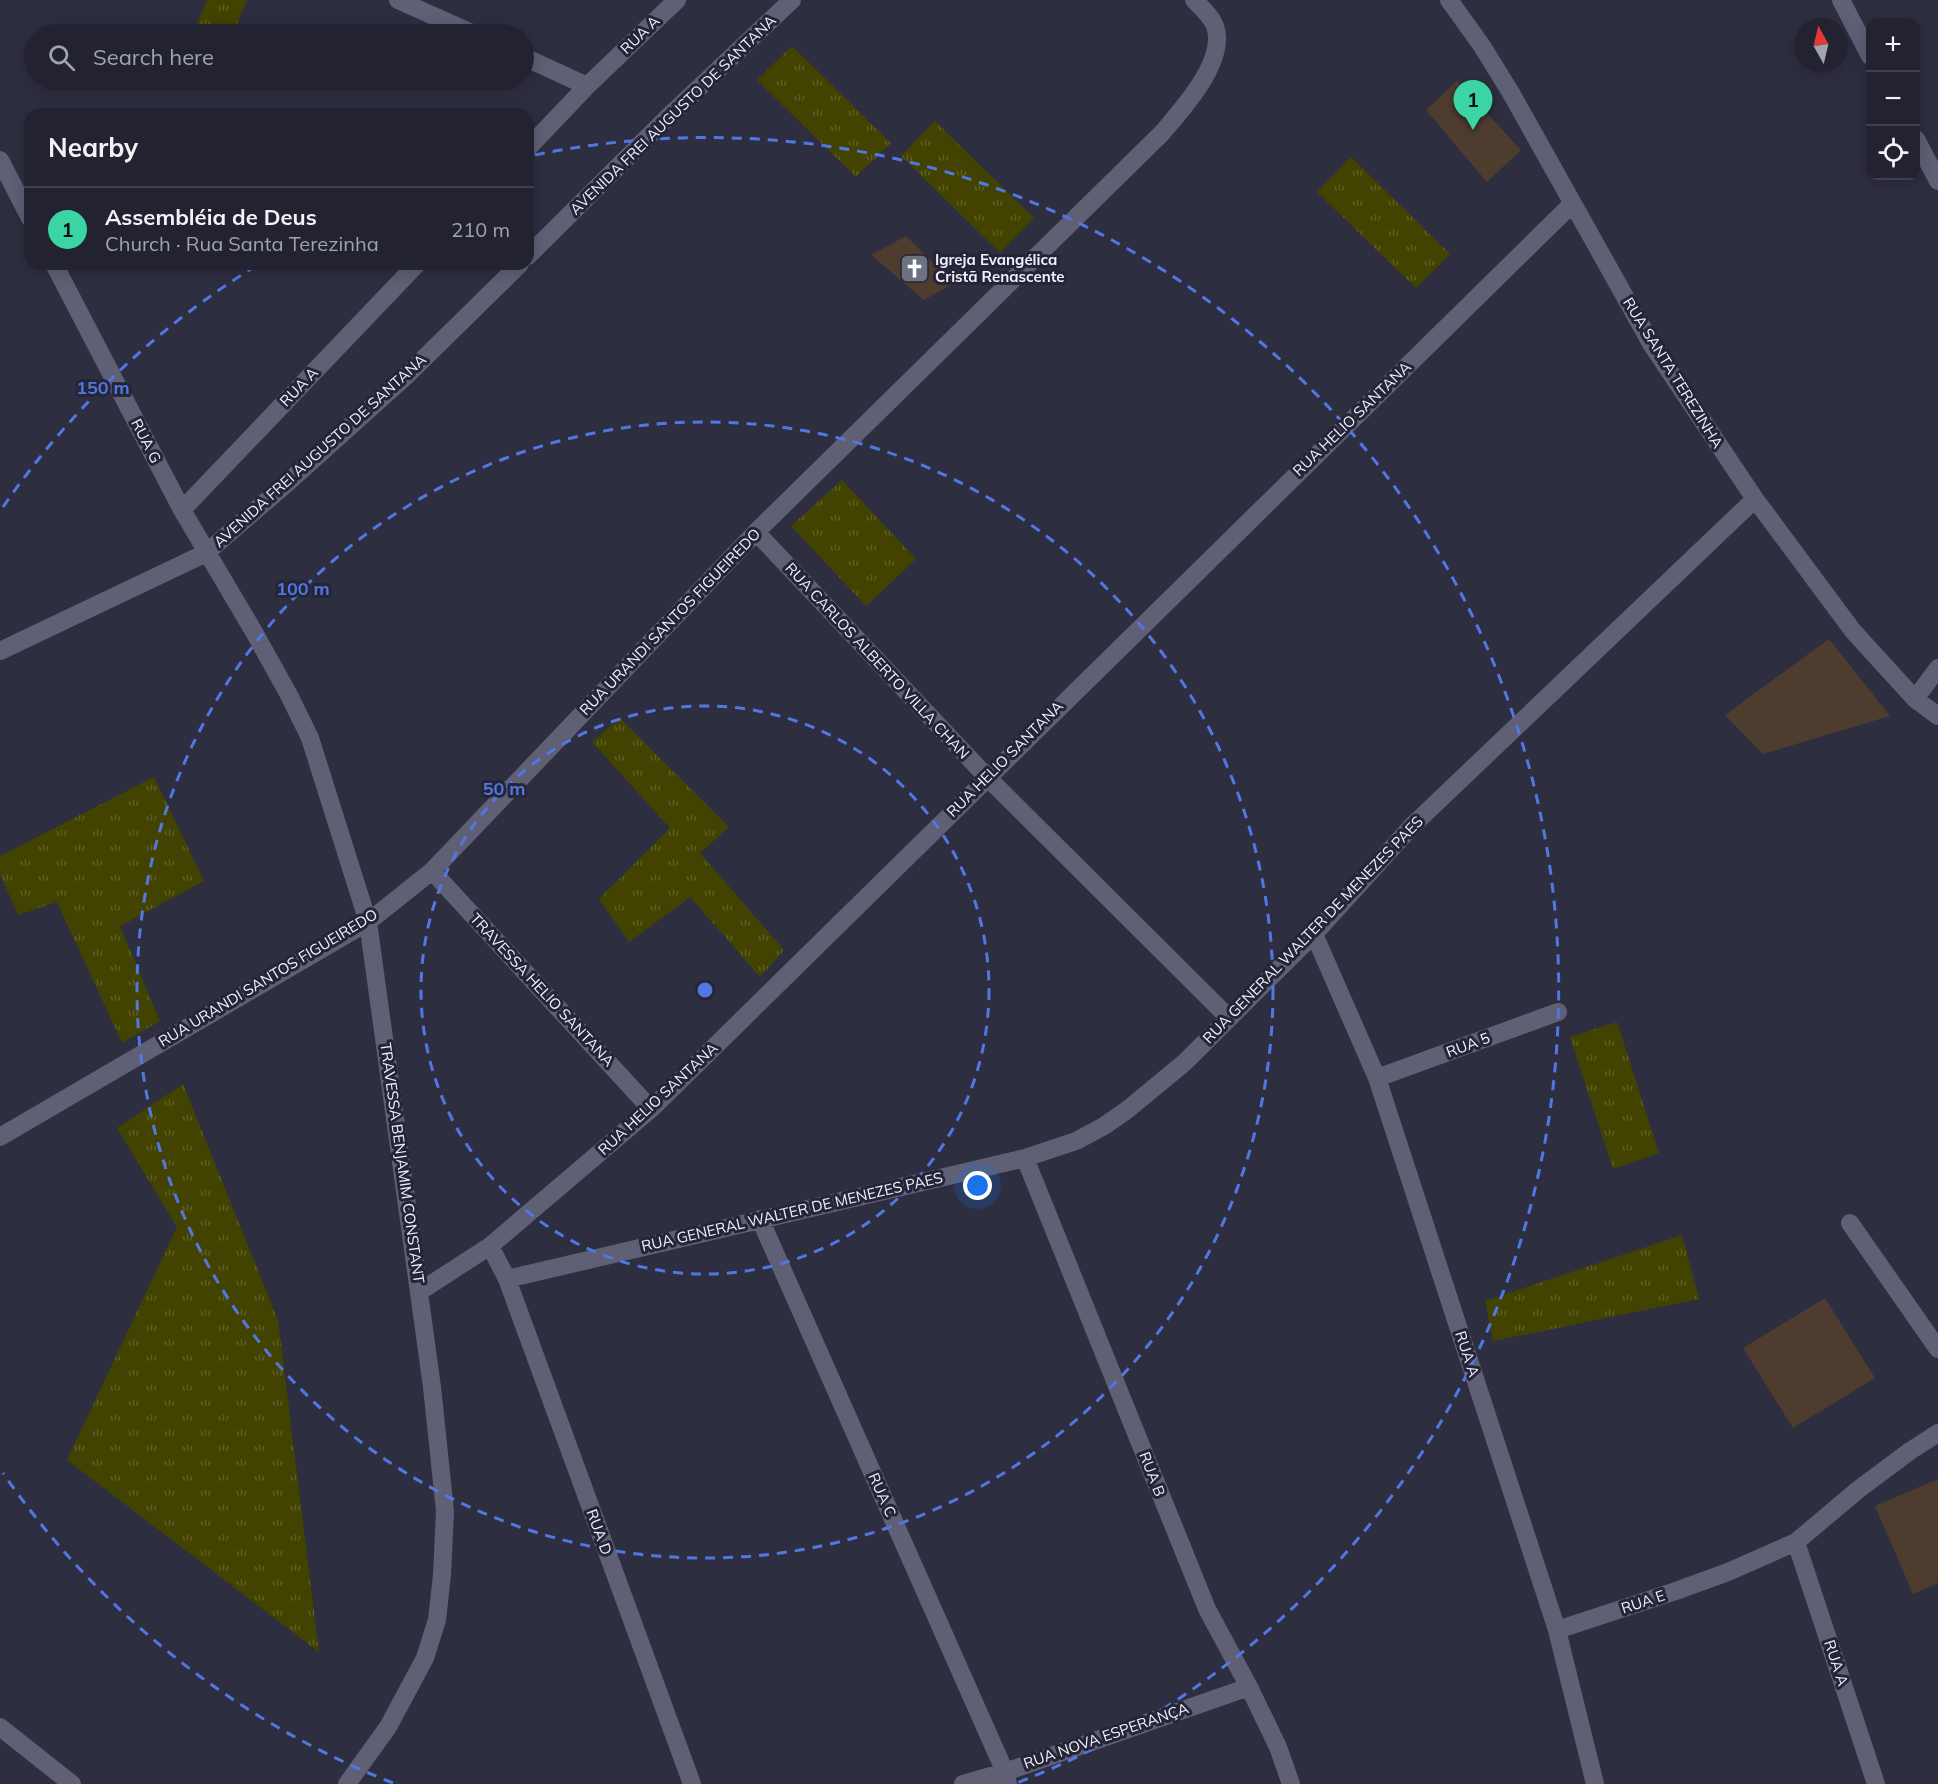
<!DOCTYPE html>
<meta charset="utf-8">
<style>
body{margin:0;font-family:Mulish,sans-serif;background:#2a2a39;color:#f1f3f6}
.controls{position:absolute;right:18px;top:18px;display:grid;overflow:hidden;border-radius:12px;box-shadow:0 3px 15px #0003}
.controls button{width:54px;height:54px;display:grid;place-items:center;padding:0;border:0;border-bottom:2px solid #3f3f4d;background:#222231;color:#f1f3f6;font:30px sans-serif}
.compass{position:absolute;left:1794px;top:18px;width:54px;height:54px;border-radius:50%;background:#222231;box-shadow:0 3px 15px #0003;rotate:352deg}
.you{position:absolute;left:978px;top:1186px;width:21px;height:21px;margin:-15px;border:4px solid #fff;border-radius:50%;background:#1a73e8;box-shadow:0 0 0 9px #1a73e833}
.badge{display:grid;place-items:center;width:39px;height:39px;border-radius:50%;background:#3bd4a4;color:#111;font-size:20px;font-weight:700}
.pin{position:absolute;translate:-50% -50px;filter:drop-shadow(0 2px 3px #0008)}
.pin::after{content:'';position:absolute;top:32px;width:21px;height:18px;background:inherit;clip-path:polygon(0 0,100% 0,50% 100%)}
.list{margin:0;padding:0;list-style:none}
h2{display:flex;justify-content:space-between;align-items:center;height:78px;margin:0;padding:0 24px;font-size:26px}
h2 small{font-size:20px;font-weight:400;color:#a2a4ab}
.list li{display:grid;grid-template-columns:39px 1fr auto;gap:18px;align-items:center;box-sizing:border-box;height:84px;padding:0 24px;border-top:2px solid #3f3f4d}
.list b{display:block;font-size:22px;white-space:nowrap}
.list p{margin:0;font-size:20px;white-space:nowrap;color:#a2a4ab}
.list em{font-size:20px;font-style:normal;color:#a2a4ab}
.icon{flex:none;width:33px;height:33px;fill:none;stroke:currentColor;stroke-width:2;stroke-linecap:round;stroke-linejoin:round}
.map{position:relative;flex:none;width:1938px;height:1784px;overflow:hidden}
.search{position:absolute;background:#222231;box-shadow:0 3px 15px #0003;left:24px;top:24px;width:510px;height:66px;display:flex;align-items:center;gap:15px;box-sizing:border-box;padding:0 21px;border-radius:33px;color:#a2a4ab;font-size:22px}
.panel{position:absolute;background:#222231;box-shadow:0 3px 15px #0003;left:24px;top:108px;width:510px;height:162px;border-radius:18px}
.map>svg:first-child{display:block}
.grass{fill:url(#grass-tufts)}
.building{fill:#4e3c2f}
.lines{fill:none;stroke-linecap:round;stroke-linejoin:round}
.minor{stroke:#5f6075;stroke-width:18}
.ring{fill:none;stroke:#5277e2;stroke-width:3;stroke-dasharray:10 8}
.labels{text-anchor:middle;stroke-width:6;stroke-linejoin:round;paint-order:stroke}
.street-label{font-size:15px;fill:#f1f1fe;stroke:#242537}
.poi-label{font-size:15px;font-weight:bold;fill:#f1f1fe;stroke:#242537;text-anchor:start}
.centre{fill:#5277e2;stroke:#242537;stroke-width:3}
.ring-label{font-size:18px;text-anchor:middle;font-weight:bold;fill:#5277e2;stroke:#242537;stroke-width:6;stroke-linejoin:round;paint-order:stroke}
</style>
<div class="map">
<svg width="1938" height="1784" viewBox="0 0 1938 1784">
<defs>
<pattern id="grass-tufts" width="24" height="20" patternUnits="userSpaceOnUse" patternTransform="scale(1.5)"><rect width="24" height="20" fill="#424300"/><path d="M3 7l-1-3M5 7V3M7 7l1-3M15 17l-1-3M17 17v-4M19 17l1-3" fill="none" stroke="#5e5f26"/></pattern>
</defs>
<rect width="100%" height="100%" fill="#2e2e41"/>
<!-- grass -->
<path class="grass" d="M 207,0 L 247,0 L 233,34 L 193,34 Z
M 792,46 L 891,143 L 856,177 L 757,80 Z
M 935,121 L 1034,218 L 1000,253 L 901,156 Z
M 1351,157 L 1450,254 L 1416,288 L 1317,192 Z
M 842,480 L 916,559 L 866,606 L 791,526 Z
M 620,718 L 729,827 L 700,853 L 784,950 L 760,977 L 690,897 L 629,942 L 599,899 L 670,828 L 592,742 Z
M 154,777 L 204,881 L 120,926 L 160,1021 L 122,1043 L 57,902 L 18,915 L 0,874 L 0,856 Z
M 1617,1022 L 1659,1153 L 1613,1169 L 1570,1037 Z
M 183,1084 L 278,1320 L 319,1652 L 67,1460 L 177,1227 L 117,1128 Z
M 1682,1235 L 1699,1299 L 1493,1341 L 1485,1301 Z"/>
<!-- building -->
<path class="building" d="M 1457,81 L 1521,150 L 1487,182 L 1426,110 Z
M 906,236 L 954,283 L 924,300 L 871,255 Z
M 1829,639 L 1890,716 L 1763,754 L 1725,715 Z
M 1825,1298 L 1875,1378 L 1793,1428 L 1743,1348 Z
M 1938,1479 L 1938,1583 L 1913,1594 L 1875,1506 Z"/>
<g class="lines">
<!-- minor -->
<path class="minor" d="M 398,0 L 474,34
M 1449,0 L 1482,46 L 1511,93 L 1652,345 L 1755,499 L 1853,631 L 1915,699 L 1938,716
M 1841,0 L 1870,56
M 524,57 L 587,86
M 1916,139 L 1938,181
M 528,148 L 587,86 L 677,0
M 0,160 L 30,218
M 528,256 L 669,116 L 792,0
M 54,264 L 182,510 L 254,632 L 289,695 L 310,738 L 368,922 L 432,1387 L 445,1511 L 442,1575 L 437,1620 L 425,1658 L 388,1727 L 347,1784
M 182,510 L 417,264
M 756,532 L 987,777 L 1229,1018
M 0,651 L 206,553 L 285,485 L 406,376 L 520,264
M 1915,699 L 1938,668
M 432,871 L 651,1109
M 1314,934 L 1377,1078 L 1557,1630 L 1595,1784
M 1377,1078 L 1558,1012
M 0,1137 L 368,922 L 432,871 L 756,532 L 1162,133 C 1183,108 1227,61 1215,26 C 1211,16 1202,8 1194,0
M 1025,1158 L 1207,1609 L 1249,1687 L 1278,1747 L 1291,1784
M 760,1219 L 1005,1772 L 1008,1784
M 1850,1223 L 1938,1349
M 490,1246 L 507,1279 L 1025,1158 L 1076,1141 L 1104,1126 L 1127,1110 L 1184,1063 L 1314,934 L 1412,826 L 1755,499
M 507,1279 L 692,1784
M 419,1292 L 490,1246 L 651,1109 L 1572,204
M 1796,1542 L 1876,1784
M 1557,1630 L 1673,1592 L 1728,1572 L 1796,1542 L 1859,1489 L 1910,1451 L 1938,1433
M 0,1727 L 72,1784
M 963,1784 L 1005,1772 L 1249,1687"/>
</g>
<!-- distance rings -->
<g class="ring">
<circle cx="705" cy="990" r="284"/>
<circle cx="705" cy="990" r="568"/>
<path d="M393 1783A852 852 0 0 1 3 1473M3 507A852 852 0 0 1 254 267M535 155A852 852 0 0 1 1017 1783"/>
</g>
<!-- icons -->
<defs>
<symbol id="church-square" viewBox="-11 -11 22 22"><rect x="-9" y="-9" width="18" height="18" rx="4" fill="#6b7280" stroke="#242537"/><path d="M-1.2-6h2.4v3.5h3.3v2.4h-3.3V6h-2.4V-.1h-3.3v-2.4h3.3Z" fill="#fff"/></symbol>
</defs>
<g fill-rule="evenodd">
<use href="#church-square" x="898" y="252" width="33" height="33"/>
</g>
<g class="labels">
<!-- street labels -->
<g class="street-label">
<text transform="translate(640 35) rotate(-44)" y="5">RUA A</text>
<text transform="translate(673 115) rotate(-44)" y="5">AVENIDA FREI AUGUSTO DE SANTANA</text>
<text transform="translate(1673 373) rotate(58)" y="5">RUA SANTA TEREZINHA</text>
<text transform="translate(299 387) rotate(-46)" y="5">RUA A</text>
<text transform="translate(1352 419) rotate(-44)" y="5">RUA HELIO SANTANA</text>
<text transform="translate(146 441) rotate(63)" y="5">RUA G</text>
<text transform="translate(320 451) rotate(-42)" y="5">AVENIDA FREI AUGUSTO DE SANTANA</text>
<text transform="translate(670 622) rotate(-46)" y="5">RUA URANDI SANTOS FIGUEIREDO</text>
<text transform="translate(877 661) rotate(47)" y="5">RUA CARLOS ALBERTO VILLA CHAN</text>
<text transform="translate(1005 759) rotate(-45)" y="5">RUA HELIO SANTANA</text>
<text transform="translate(1313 930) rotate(-46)" y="5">RUA GENERAL WALTER DE MENEZES PAES</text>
<text transform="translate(268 978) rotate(-31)" y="5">RUA URANDI SANTOS FIGUEIREDO</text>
<text transform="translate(542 990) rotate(47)" y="5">TRAVESSA HELIO SANTANA</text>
<text transform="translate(1468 1045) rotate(-20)" y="5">RUA 5</text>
<text transform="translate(658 1099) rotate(-43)" y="5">RUA HELIO SANTANA</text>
<text transform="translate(402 1163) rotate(82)" y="5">TRAVESSA BENJAMIM CONSTANT</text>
<text transform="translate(792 1212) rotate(-13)" y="5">RUA GENERAL WALTER DE MENEZES PAES</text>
<text transform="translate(1467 1354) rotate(72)" y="5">RUA A</text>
<text transform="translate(1152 1474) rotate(69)" y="5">RUA B</text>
<text transform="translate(882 1495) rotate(66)" y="5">RUA C</text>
<text transform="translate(599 1532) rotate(70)" y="5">RUA D</text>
<text transform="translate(1643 1602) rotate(-18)" y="5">RUA E</text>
<text transform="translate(1836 1663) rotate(72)" y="5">RUA A</text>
<text transform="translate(1106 1736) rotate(-19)" y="5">RUA NOVA ESPERANÇA</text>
</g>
<!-- poi labels -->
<g class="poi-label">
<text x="935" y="265">Igreja Evangélica<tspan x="935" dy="17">Cristã Renascente</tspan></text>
</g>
</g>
<circle cx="705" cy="990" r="9" class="centre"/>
<g class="ring-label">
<text x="103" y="394">150 m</text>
<text x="303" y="595">100 m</text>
<text x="504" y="795">50 m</text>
</g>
</svg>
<div class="controls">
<button>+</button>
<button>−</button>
<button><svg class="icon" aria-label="locate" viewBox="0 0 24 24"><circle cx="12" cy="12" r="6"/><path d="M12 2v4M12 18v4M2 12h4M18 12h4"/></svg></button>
</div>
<svg class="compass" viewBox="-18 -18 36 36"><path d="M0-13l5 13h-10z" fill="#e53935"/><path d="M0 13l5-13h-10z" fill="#a2a4ab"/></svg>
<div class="you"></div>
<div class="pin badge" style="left:1473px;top:130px">1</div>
<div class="search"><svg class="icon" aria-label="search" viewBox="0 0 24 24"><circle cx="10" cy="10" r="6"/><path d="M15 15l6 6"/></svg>Search here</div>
<section class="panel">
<h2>Nearby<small></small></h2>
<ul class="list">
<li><span class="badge">1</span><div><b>Assembléia de Deus</b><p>Church · Rua Santa Terezinha</p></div><em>210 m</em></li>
</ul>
</section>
</div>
